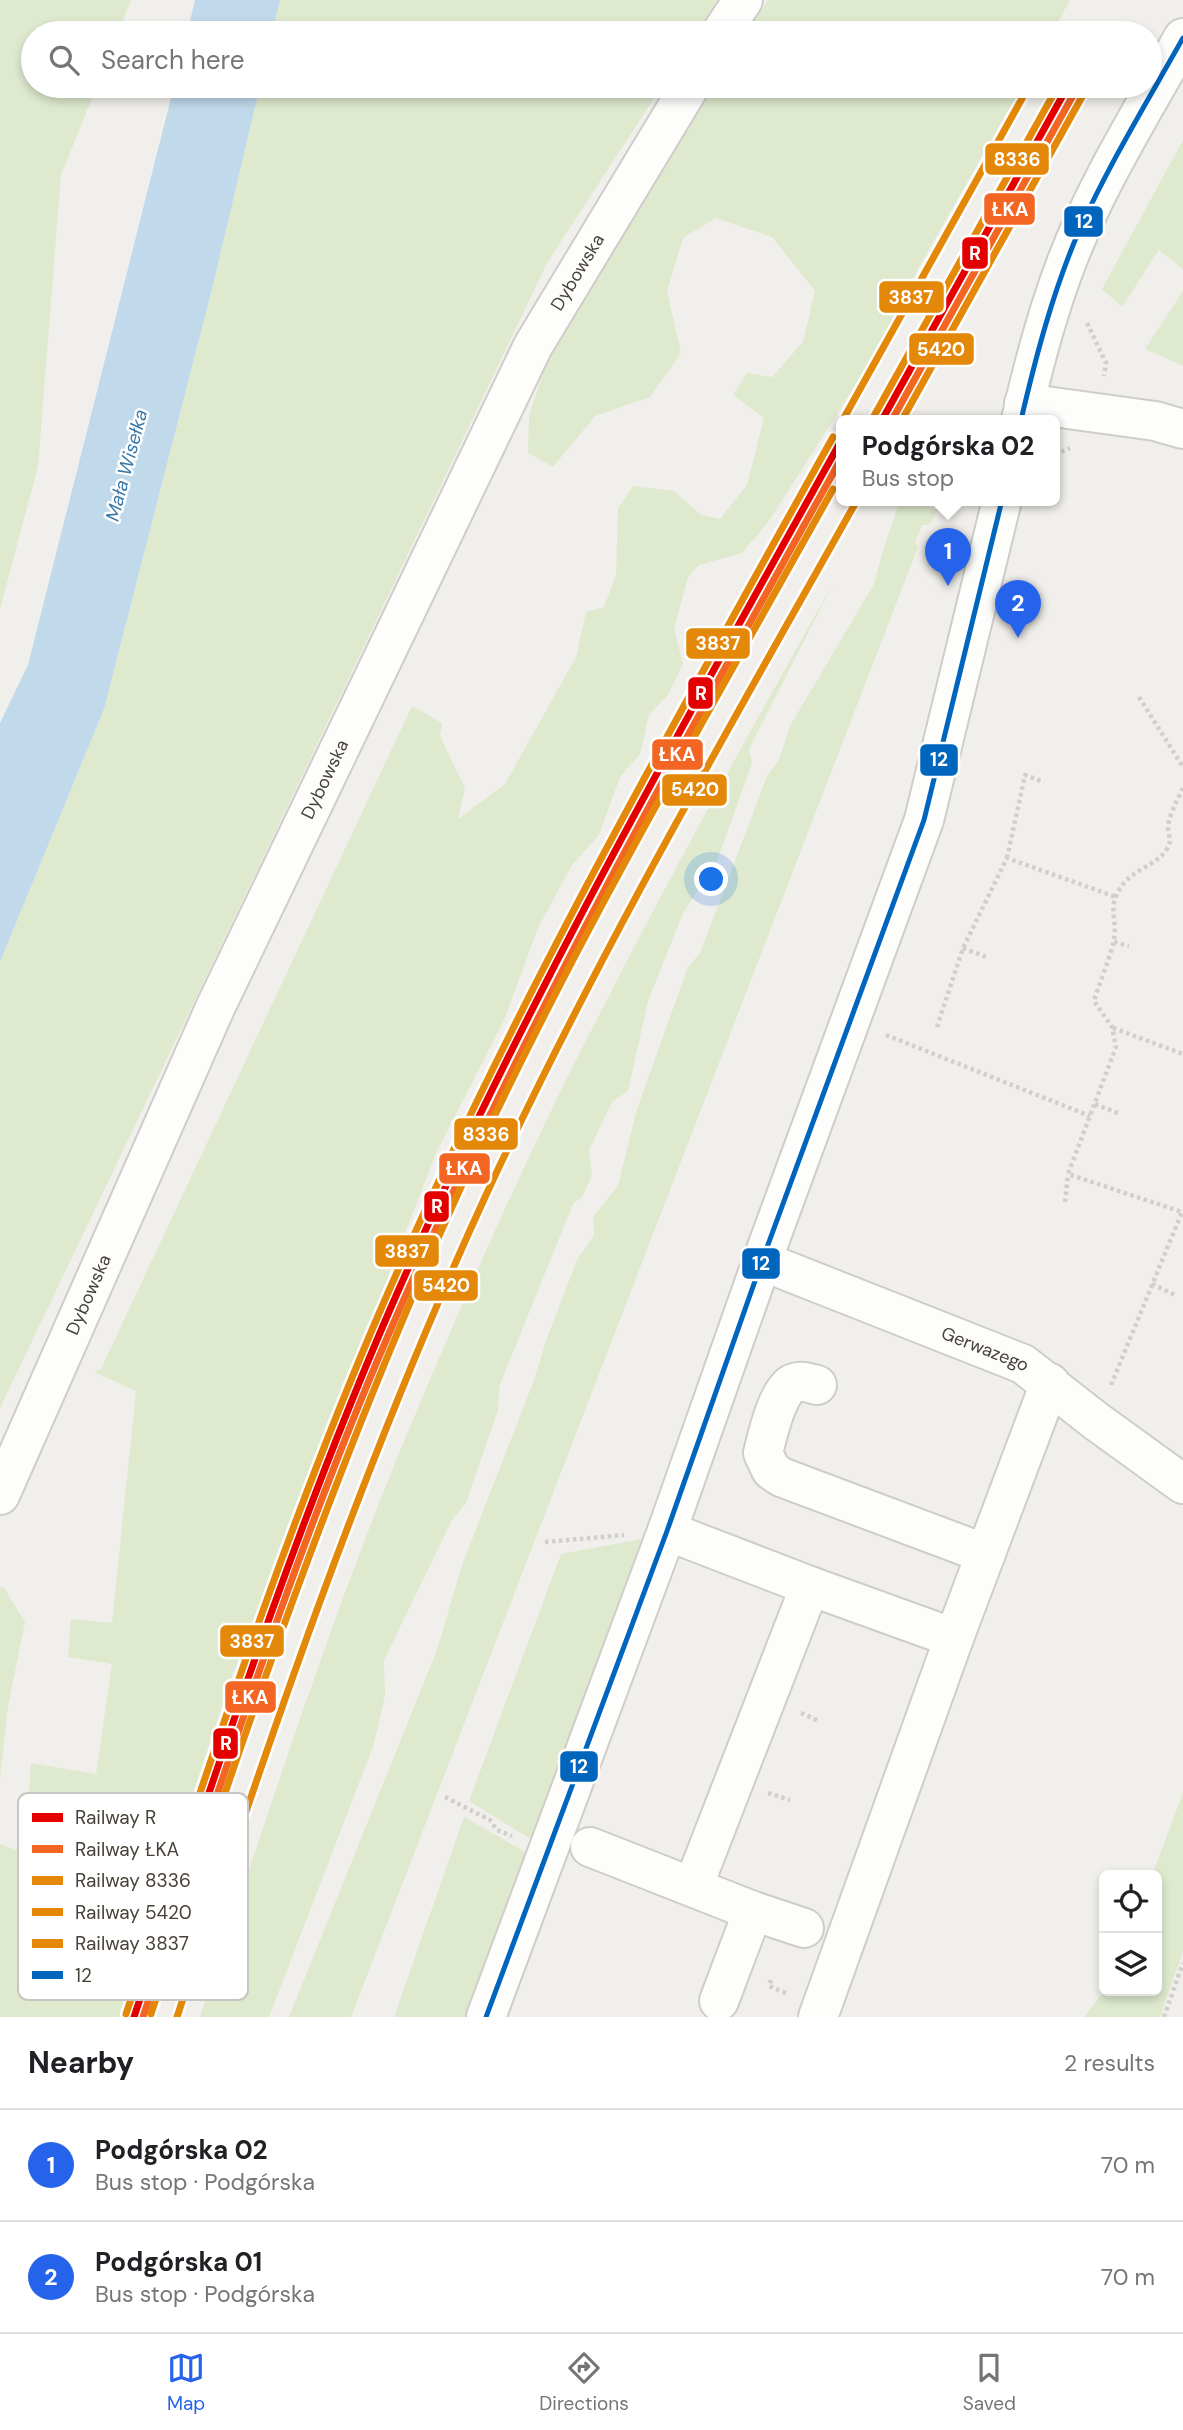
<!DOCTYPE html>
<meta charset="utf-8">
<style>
body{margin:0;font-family:"DM Sans",sans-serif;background:#f2f2f2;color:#202124}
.controls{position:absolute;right:21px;bottom:21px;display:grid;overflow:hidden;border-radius:10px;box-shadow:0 4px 10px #0003}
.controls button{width:63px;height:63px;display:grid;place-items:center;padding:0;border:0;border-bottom:2px solid #e0e0e0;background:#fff;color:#202124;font:35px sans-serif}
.you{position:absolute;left:712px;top:880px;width:24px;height:24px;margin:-18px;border:5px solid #fff;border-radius:50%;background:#1a73e8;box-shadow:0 0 0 10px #1a73e833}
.badge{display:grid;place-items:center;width:46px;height:46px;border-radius:50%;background:#2563eb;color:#fff;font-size:23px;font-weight:700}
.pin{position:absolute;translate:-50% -58px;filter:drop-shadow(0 2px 4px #0008)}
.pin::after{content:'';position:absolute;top:37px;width:24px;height:21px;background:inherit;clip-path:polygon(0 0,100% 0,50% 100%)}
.popup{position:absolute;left:836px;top:415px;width:224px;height:91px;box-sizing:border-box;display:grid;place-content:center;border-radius:10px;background:#fff;filter:drop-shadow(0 2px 5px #0005);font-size:23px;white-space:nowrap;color:#757577}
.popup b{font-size:26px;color:#202124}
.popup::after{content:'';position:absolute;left:50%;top:100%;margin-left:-14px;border:14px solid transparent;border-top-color:#fff}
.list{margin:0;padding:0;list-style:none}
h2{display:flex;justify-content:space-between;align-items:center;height:91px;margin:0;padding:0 28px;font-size:30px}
h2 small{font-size:23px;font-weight:400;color:#757577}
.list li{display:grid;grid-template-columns:46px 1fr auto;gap:21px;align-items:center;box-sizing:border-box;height:112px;padding:0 28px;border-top:2px solid #e0e0e0}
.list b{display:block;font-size:26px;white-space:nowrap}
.list p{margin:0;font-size:23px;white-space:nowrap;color:#757577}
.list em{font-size:23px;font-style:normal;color:#757577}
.icon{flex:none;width:38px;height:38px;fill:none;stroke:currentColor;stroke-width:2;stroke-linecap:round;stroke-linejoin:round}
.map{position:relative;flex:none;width:1183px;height:2017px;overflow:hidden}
.search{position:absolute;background:#fff;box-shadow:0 4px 10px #0003;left:21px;right:21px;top:21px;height:77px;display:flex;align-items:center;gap:18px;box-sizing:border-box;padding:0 24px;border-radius:38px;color:#757577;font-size:26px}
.sheet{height:315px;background:#fff}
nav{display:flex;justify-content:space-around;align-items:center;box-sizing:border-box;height:98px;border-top:2px solid #e0e0e0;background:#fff;font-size:19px;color:#757577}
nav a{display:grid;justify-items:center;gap:4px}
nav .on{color:#2563eb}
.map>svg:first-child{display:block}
.green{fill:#dee9ce}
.water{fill:#c0d9eb}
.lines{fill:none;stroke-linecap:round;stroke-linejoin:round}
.minor-casing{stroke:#cfcdc9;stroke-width:42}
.path{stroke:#d1cfcc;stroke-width:4.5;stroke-dasharray:3.5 3.5;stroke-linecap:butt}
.minor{stroke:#fdfdfc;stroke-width:38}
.bus-1-casing{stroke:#fff;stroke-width:10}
.bus-1{stroke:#0065bd;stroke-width:5}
.rail-1-casing{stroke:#fff;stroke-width:12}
.rail-2-casing{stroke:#fff;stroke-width:12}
.rail-3-casing{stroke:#fff;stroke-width:12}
.rail-4-casing{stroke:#fff;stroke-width:12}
.rail-5-casing{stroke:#fff;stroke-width:12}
.rail-1{stroke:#e50000;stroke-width:7}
.rail-2{stroke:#f26522;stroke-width:7}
.rail-3{stroke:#e38808;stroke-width:7}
.rail-4{stroke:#e38808;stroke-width:7}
.rail-5{stroke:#e38808;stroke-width:7}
.labels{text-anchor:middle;stroke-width:5;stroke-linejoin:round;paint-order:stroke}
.street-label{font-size:18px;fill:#474138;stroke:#fff}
.water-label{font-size:19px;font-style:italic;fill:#3979aa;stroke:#fff}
.key{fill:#fff;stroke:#c8c6c3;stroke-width:2}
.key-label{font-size:19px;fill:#474138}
.line-badge{stroke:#fff;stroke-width:2.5}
.badge-label{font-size:19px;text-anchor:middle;font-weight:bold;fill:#fff}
</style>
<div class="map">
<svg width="1183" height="2017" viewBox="0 0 1183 2017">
<rect width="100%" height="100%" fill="#f1efeb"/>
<!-- green -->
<path class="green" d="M 0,0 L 131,0 L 118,33 L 33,33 L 33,86 L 97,86 L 61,175 L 38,466 L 0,609 Z
M 280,0 L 717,0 L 696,33 L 272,33 Z
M 768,0 L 1070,0 L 1052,33 L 746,33 Z
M 260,86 L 662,86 L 547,263 L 0,1408 L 0,962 L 104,709 L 214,281 Z
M 711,86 L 1022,86 L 919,267 L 893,326 L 769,521 L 742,553 L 699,565 L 688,577 L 674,629 L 683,664 L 668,695 L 649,715 L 640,754 L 620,777 L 599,835 L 572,865 L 538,928 L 504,1020 L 437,1151 L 231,1679 L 119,2017 L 0,2017 L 0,1844 L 25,1853 L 31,1763 L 96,1774 L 112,1664 L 68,1657 L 71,1619 L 112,1623 L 136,1391 L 94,1372 L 101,1369 L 412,706 L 442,723 L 440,736 L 465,788 L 458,819 L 505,784 L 576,657 L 586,612 L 604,607 L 616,575 L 618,508 L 633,486 L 674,491 L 701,515 L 720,519 L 747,485 L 764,418 L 733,395 L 747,373 L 772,377 L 803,342 L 815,291 L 772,237 L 716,218 L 683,238 L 667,291 L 681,353 L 650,397 L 595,416 L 553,467 L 528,453 L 529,416 L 549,354 Z
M 1183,140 L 1183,269 L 1159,250 L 1122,307 L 1102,289 Z
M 1183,291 L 1183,366 L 1145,349 Z
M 900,500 L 910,500 L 938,510 L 929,525 L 922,525 L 915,542 L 918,547 L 351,2017 L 289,2017 L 437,1650 L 461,1568 L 534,1380 L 547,1338 L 577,1260 L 594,1235 L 593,1217 L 618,1186 L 636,1112 L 688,967 L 700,953 L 767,776 L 779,760 L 790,726 L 874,584 L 883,550 Z
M 834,582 L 749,749 L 752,763 L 717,861 L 683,913 L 648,1001 L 628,1091 L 612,1102 L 589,1150 L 592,1176 L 582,1197 L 573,1204 L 499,1387 L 498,1410 L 466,1503 L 452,1520 L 384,1660 L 385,1695 L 374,1744 L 269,2017 L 200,2017 C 268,1815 332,1611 415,1415 C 470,1284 528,1153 593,1027 C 669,877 751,729 834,582 Z
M 642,1539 L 531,1839 L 469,1801 L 561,1554 Z
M 0,1587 L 4,1588 L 25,1622 L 8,1706 L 0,1778 Z
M 1183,1793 L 1183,1952 L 1160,2017 L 1084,2017 L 1104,1991 L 1157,1991 L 1157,1875 L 1152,1875 Z
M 464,1817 L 527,1853 L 466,2017 L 394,2017 Z"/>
<!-- water -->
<path class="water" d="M 195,0 L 280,0 L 272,33 L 187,33 Z
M 174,86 L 260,86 L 214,281 L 104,709 L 0,962 L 0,723 L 28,665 Z"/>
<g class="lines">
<defs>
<g id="minor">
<path d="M 721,33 L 743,0"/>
<path d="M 1024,403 L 1155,421 L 1183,429"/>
<path d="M 1021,420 C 1033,366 1047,313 1067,261 C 1097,183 1143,111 1183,38"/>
<path id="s1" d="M 762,1261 L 1023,1364 L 1096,1421 L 1183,1484"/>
<path d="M 817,1385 C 809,1383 802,1380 794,1383 C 778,1388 767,1437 763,1453 L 771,1470 L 781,1477 L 986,1554"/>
<path id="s2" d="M 0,1495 L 215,1008 L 533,346 L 690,86"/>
<path d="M 667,1531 L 810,1586"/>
<path d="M 590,1847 L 753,1911 L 719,2001"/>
<path d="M 693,1887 L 810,1586 L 954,1638"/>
<path d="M 753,1911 L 804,1928"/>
<path d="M 486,2017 L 667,1531 L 762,1261 L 924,820 L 1002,500"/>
<path d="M 818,2017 L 954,1638 L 1050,1383"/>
</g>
</defs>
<!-- minor casing -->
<use href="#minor" class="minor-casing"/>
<!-- path -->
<path class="path" d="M 1087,323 L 1106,363 L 1104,376
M 1055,455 L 1070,448
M 1139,697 L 1183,767
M 1007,858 L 1025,775 L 1044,782
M 1114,942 L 1129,946
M 963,948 L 986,957
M 937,1027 L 963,948 L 1007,858 L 1116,897
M 1113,1028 L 1183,1054
M 886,1035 L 1090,1116
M 1095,1104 L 1120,1114
M 1065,1202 L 1068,1174
M 1152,1284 L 1175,1295
M 1111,1385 L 1182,1212 L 1068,1174 L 1116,1047 L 1112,1027 L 1094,1001 C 1100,981 1110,959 1114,939 C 1117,924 1110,910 1116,896 C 1128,868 1154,869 1167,849 C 1172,841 1169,837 1168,829 C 1168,816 1178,799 1183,788
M 545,1542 L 624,1535
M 801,1713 L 819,1721
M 768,1793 L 790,1800
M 445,1797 L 490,1820 L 497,1830 L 512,1836
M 771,1980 L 769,1986 L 788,1994
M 1164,2017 L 1183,1963"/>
<!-- minor -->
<use href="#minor" class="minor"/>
<defs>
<path id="bus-1" d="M 1021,420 C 1036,356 1053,291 1079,231 C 1109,164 1147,102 1183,38
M 486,2017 L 667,1531 L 762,1261 L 924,820 L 1002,500"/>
</defs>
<!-- bus-1 casing -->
<use href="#bus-1" class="bus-1-casing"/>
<!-- bus-1 -->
<use href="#bus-1" class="bus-1"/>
<defs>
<path id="rail-1" d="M 882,420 L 1068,86
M 134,2017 C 214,1778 291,1537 392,1305 C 522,1007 683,725 841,441"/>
<path id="rail-2" d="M 892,420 L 1076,90
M 143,2017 C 223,1778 299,1536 401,1306 C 530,1014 686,737 841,459"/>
<path id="rail-3" d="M 845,416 L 1029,86
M 126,2014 C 206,1775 283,1534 384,1302 C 514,1004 675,721 833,437"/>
<path id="rail-4" d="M 874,416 L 1058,86
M 151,2014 C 243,1734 338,1456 461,1187 C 571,947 705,719 833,489"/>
<path id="rail-5" d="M 902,420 L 1083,95
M 177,2017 C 269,1739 363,1462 486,1195 C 596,957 728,730 856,502"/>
</defs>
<!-- rail-1 casing -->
<use href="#rail-1" class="rail-1-casing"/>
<!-- rail-2 casing -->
<use href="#rail-2" class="rail-2-casing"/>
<!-- rail-3 casing -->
<use href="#rail-3" class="rail-3-casing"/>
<!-- rail-4 casing -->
<use href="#rail-4" class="rail-4-casing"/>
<!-- rail-5 casing -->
<use href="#rail-5" class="rail-5-casing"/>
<!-- rail-1 -->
<use href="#rail-1" class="rail-1"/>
<!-- rail-2 -->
<use href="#rail-2" class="rail-2"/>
<!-- rail-3 -->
<use href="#rail-3" class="rail-3"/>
<!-- rail-4 -->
<use href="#rail-4" class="rail-4"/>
<!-- rail-5 -->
<use href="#rail-5" class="rail-5"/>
</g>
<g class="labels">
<!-- street labels -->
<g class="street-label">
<text dy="6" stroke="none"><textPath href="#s2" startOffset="1353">Dybowska</textPath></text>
<text dy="6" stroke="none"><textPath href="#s2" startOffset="786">Dybowska</textPath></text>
<text dy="6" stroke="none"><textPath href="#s2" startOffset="219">Dybowska</textPath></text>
<text dy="6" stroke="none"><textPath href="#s1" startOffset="240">Gerwazego</textPath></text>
</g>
<!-- water labels -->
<g class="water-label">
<text transform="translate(126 465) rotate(-75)" y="7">Mała Wisełka</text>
</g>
</g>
<!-- legend -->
<rect x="18" y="1793" width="230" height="207" rx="10" class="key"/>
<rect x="32" y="1813" width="31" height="9" fill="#e50000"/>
<rect x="32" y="1845" width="31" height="8" fill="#f26522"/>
<rect x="32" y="1876" width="31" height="9" fill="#e38808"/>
<rect x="32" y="1908" width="31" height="8" fill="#e38808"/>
<rect x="32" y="1939" width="31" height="9" fill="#e38808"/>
<rect x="32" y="1971" width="31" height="8" fill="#0065bd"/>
<g class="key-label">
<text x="75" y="1824">Railway R</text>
<text x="75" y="1856">Railway ŁKA</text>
<text x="75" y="1887">Railway 8336</text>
<text x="75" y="1919">Railway 5420</text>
<text x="75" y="1950">Railway 3837</text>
<text x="75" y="1982">12</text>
</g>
<g class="line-badge">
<rect x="984" y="142" width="66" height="34" rx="7" fill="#e38808"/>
<rect x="983" y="192" width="53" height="34" rx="7" fill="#f26522"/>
<rect x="1063" y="205" width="41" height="33" rx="7" fill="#0065bd"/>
<rect x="961" y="236" width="28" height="34" rx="7" fill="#e50000"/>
<rect x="878" y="280" width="67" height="34" rx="7" fill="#e38808"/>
<rect x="908" y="332" width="67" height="34" rx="7" fill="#e38808"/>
<rect x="685" y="627" width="66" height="33" rx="7" fill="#e38808"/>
<rect x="687" y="676" width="27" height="34" rx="7" fill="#e50000"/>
<rect x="651" y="738" width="53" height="33" rx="7" fill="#f26522"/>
<rect x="919" y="743" width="40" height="34" rx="7" fill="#0065bd"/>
<rect x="661" y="773" width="67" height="34" rx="7" fill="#e38808"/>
<rect x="453" y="1117" width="66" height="34" rx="7" fill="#e38808"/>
<rect x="438" y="1152" width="53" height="33" rx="7" fill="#f26522"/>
<rect x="423" y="1190" width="27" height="33" rx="7" fill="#e50000"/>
<rect x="374" y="1234" width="66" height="34" rx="7" fill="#e38808"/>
<rect x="741" y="1247" width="40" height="33" rx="7" fill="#0065bd"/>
<rect x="413" y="1269" width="66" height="33" rx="7" fill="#e38808"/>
<rect x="219" y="1624" width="66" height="34" rx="7" fill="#e38808"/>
<rect x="224" y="1680" width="53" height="34" rx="7" fill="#f26522"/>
<rect x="212" y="1727" width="27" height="33" rx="7" fill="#e50000"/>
<rect x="559" y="1750" width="40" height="33" rx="7" fill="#0065bd"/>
</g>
<g class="badge-label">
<text x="1017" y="166">8336</text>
<text x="1010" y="216">ŁKA</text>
<text x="1084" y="228">12</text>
<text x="975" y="260">R</text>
<text x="911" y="304">3837</text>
<text x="941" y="356">5420</text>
<text x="718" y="650">3837</text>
<text x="701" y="700">R</text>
<text x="677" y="761">ŁKA</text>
<text x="939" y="766">12</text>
<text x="695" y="796">5420</text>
<text x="486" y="1141">8336</text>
<text x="464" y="1175">ŁKA</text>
<text x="437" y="1213">R</text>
<text x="407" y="1258">3837</text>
<text x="761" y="1270">12</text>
<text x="446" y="1292">5420</text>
<text x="252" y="1648">3837</text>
<text x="250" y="1704">ŁKA</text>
<text x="226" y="1750">R</text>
<text x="579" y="1773">12</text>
</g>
</svg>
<div class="controls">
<button><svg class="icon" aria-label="locate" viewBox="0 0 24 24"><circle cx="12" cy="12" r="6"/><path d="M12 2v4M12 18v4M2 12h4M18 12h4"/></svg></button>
<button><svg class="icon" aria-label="layers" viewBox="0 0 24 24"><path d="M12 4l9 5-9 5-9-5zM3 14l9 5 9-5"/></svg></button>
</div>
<div class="you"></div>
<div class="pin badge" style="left:948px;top:586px">1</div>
<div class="popup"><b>Podgórska 02</b>Bus stop</div>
<div class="pin badge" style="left:1018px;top:638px">2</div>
<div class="search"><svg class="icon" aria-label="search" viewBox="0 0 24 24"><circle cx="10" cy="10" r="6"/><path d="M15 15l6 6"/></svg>Search here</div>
</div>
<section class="sheet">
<h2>Nearby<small>2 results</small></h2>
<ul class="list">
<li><span class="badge">1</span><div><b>Podgórska 02</b><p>Bus stop · Podgórska</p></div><em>70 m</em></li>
<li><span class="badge">2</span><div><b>Podgórska 01</b><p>Bus stop · Podgórska</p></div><em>70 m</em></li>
</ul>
</section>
<nav>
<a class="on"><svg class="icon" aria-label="map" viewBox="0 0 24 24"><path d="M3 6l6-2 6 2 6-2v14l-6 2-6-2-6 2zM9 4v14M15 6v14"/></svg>Map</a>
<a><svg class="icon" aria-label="directions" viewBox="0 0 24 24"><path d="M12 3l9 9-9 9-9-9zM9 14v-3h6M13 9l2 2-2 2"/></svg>Directions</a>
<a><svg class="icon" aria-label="saved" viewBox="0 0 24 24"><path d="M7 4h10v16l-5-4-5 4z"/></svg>Saved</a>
</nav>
